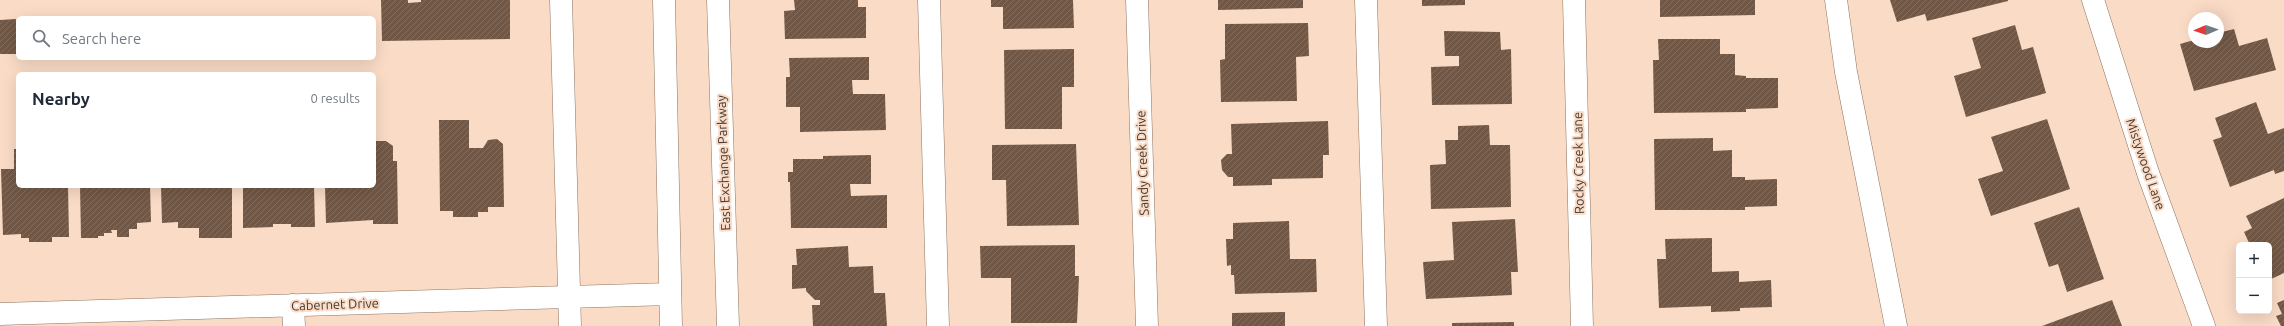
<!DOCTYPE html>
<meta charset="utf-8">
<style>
body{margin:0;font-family:Ubuntu,sans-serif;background:#f2f2f3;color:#1f2937}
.controls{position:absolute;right:12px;bottom:12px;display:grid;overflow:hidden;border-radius:6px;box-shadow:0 4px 16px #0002}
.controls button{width:36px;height:36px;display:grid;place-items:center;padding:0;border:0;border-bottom:1px solid #e0e1e3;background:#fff;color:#1f2937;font:20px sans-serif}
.compass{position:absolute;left:2188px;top:12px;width:36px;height:36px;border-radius:50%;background:#fff;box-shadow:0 4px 16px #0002;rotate:268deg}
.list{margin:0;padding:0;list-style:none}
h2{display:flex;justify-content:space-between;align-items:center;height:52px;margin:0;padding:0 16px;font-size:17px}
h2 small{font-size:13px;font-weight:400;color:#747a83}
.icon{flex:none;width:22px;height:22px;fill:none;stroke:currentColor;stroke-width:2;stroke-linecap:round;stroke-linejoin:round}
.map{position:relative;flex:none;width:2284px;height:326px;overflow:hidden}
.search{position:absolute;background:#fff;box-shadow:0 4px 16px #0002;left:16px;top:16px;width:360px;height:44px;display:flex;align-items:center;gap:10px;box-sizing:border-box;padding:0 14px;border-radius:6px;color:#747a83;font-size:15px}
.panel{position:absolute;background:#fff;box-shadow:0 4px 16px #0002;left:16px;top:72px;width:360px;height:116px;border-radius:6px}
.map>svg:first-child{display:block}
.building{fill:url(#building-hatch)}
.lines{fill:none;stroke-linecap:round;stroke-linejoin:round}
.minor-casing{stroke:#8e7461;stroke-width:23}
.major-casing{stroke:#8e7461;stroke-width:23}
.minor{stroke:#fff;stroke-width:22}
.major{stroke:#fff;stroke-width:22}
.labels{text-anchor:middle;stroke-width:4;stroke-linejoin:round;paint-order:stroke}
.street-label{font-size:13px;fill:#463a32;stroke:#f9dbc6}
</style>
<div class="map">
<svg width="2284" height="326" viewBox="0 0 2284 326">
<defs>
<pattern id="building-hatch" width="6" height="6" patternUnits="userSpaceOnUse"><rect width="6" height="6" fill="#715846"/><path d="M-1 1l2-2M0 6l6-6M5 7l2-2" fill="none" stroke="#826e5f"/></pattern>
</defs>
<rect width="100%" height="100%" fill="#f9dbc6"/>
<!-- building -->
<path class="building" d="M 381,0 L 408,0 L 408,3 L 421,2 L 421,0 L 510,0 L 510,39 L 382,41 Z
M 794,0 L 858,0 L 858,7 L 866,7 L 866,38 L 785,39 L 784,11 L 795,10 Z
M 991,0 L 1073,0 L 1074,28 L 1003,29 L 1003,7 L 991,7 Z
M 1218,0 L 1303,0 L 1303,8 L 1218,10 Z
M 1422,0 L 1465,0 L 1465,5 L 1422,6 Z
M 1660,0 L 1755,0 L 1755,15 L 1660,17 Z
M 1890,0 L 2008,0 L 2008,1 L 1927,21 L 1925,14 L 1897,22 Z
M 16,19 L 17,54 L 0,54 L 0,20 Z
M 1308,23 L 1309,56 L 1296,57 L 1297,101 L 1221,102 L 1220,60 L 1225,59 L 1225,24 Z
M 2015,25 L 2022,50 L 2033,47 L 2046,93 L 1966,117 L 1954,76 L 1981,68 L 1972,38 Z
M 2234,29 L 2239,46 L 2267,38 L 2276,70 L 2194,91 L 2180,44 L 2194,40 L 2194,42 L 2218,42 L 2218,33 Z
M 1444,31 L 1500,32 L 1501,50 L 1511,49 L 1512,104 L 1432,105 L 1431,67 L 1459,66 L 1459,56 L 1445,56 Z
M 1658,39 L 1720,39 L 1720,54 L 1735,54 L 1735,75 L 1746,76 L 1746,78 L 1778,78 L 1778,108 L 1746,109 L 1746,112 L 1654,113 L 1653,60 L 1659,60 Z
M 1074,49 L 1074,87 L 1062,87 L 1062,129 L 1005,129 L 1004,50 Z
M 869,57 L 869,80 L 852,80 L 853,94 L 885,94 L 886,130 L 800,132 L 800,107 L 786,107 L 786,77 L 790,77 L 789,58 Z
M 2256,102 L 2268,134 L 2284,128 L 2284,171 L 2275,174 L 2274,170 L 2230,187 L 2213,140 L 2222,137 L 2215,118 Z
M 2047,119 L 2070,189 L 1991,216 L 1978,179 L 2003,171 L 1991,137 Z
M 439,120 L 469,120 L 469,148 L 483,148 L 488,140 L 497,139 L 503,144 L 504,207 L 488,207 L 488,212 L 478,212 L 478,217 L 453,217 L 453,211 L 440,211 Z
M 1328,121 L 1329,155 L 1323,155 L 1323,178 L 1272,179 L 1272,185 L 1233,186 L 1233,177 L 1228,177 L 1222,170 L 1221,160 L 1227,154 L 1232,154 L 1231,124 Z
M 1489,125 L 1490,145 L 1510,145 L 1511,207 L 1431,209 L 1430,165 L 1446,164 L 1445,140 L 1458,140 L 1458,126 Z
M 1713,138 L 1713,151 L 1732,150 L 1732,177 L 1745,177 L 1745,180 L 1777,179 L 1777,206 L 1745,207 L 1745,210 L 1655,210 L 1654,139 Z
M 376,141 L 386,141 L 393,146 L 393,161 L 397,161 L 398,224 L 373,224 L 373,220 L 326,223 L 325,186 L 374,186 L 374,143 Z
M 1076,144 L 1079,225 L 1007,226 L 1006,180 L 992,180 L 992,145 Z
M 14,149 L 18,149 L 18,186 L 68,186 L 69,237 L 52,237 L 52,242 L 29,242 L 29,238 L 21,238 L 21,234 L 3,235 L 1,169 L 14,169 Z
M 871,155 L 871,184 L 850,184 L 851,196 L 887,195 L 887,228 L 791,228 L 790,182 L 788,182 L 788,172 L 793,172 L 793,159 L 823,159 L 823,156 Z
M 80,186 L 150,186 L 151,222 L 137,223 L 137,229 L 129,229 L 129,237 L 117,237 L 117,230 L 111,230 L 112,233 L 104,233 L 104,236 L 98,236 L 98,238 L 81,238 Z
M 161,186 L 232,186 L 232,238 L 199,238 L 199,228 L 178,228 L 178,222 L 162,223 Z
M 243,186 L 314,186 L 315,227 L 291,227 L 291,224 L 273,224 L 273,227 L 243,228 Z
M 2284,198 L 2284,273 L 2269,280 L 2269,245 L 2250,245 L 2244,232 L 2252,228 L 2246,216 Z
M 2079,207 L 2104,279 L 2067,292 L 2058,264 L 2049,267 L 2034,223 Z
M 1515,219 L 1518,272 L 1511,272 L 1512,295 L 1426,299 L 1423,262 L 1454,260 L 1452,222 Z
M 1289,221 L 1290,259 L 1316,259 L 1317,292 L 1235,294 L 1234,275 L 1231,275 L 1231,265 L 1227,266 L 1226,239 L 1233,239 L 1233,223 Z
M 1712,238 L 1712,272 L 1739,271 L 1739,282 L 1771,280 L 1772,307 L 1740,308 L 1740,311 L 1711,312 L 1711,306 L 1659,308 L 1657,259 L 1666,259 L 1665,239 Z
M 1075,245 L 1075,276 L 1079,276 L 1077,323 L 1011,323 L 1011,278 L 981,278 L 980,246 Z
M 848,246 L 849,267 L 873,266 L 874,293 L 885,293 L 887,326 L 813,326 L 812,305 L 820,305 L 820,300 L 815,300 L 806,291 L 806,288 L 792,289 L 792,265 L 797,265 L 796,249 Z
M 2112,300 L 2122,326 L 2042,326 Z
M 2284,300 L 2284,326 L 2281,326 L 2276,316 L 2282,314 L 2277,303 Z
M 1285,312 L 1285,326 L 1232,326 L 1232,313 Z
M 1514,322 L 1514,326 L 1452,326 L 1452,323 Z"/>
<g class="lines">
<defs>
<path id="minor" d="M 718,0 L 728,326
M 929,0 L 938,326
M 1137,0 L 1147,326
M 1366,0 L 1376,326
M 1574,0 L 1582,326
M 1836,0 L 1846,72 L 1896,326
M 2093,0 L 2148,173 L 2204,326
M 293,305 L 294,326
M 0,314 L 670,294"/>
<path id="major" d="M 561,0 L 570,326
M 664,0 L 671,326"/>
</defs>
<!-- minor casing -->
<use href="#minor" class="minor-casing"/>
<!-- major casing -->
<use href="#major" class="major-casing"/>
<!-- minor -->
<use href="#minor" class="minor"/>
<!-- major -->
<use href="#major" class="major"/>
</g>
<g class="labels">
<!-- street labels -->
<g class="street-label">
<text transform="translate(723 163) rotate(-92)" y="5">East Exchange Parkway</text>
<text transform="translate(1142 163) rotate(-92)" y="5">Sandy Creek Drive</text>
<text transform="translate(1578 163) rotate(-91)" y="5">Rocky Creek Lane</text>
<text transform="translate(2146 164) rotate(71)" y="5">Mistywood Lane</text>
<text transform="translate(335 304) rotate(-2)" y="5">Cabernet Drive</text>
</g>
</g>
</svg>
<div class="controls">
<button>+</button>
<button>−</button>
</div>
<svg class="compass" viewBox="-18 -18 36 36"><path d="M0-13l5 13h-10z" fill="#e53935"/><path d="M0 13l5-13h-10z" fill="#747a83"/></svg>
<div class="search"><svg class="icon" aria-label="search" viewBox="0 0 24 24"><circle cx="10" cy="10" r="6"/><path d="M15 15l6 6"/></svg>Search here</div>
<section class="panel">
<h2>Nearby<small>0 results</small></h2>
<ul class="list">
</ul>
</section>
</div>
